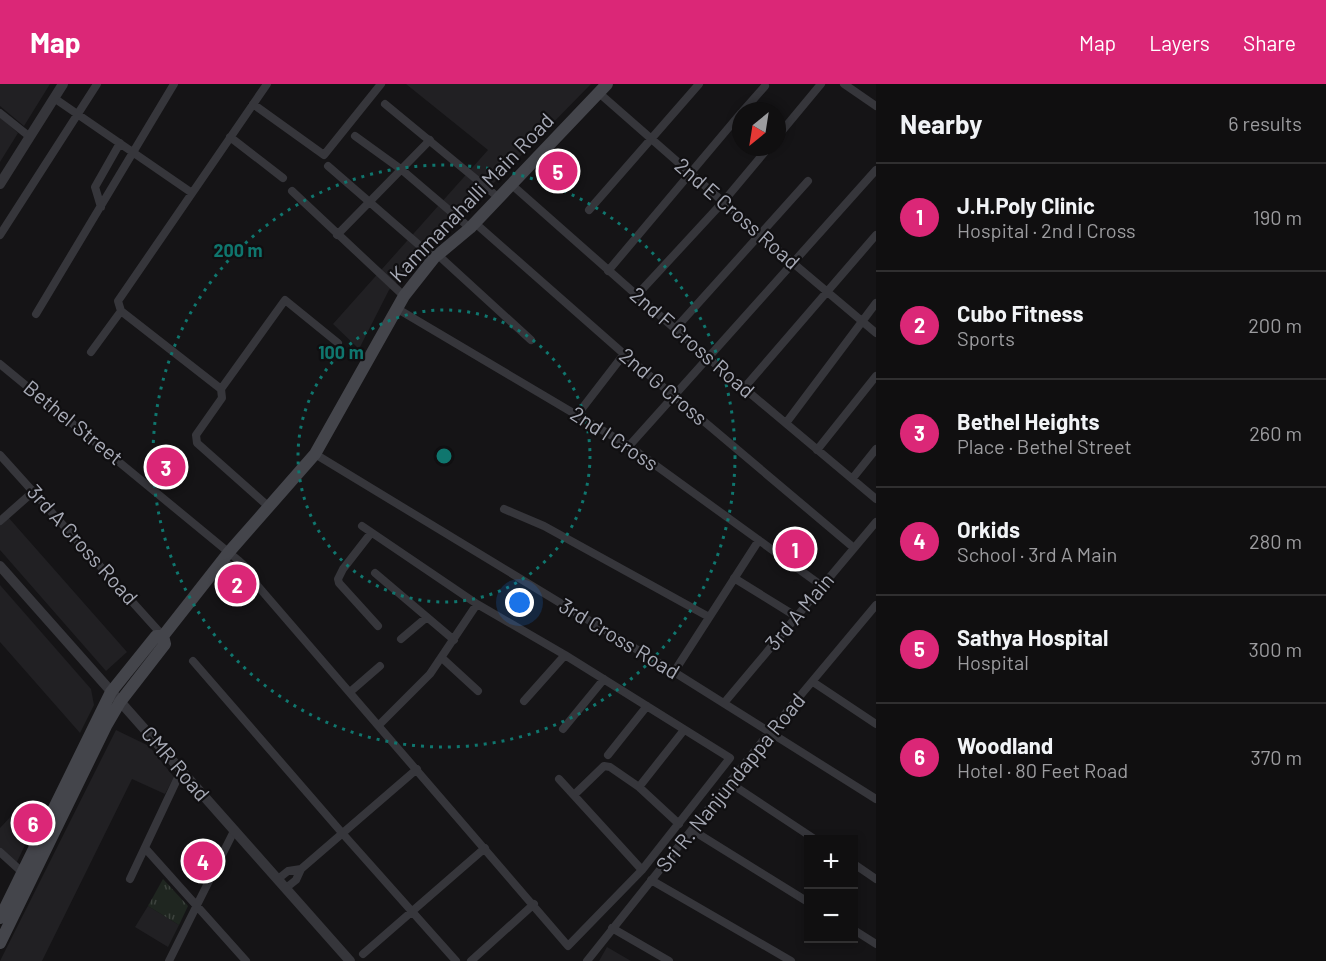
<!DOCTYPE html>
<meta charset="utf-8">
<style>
body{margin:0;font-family:Barlow,sans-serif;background:#1e1d1e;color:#f1f3f6}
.controls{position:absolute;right:18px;bottom:18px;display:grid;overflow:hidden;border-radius:0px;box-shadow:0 3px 9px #0003}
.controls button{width:54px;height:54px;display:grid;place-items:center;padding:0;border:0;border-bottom:2px solid #302f30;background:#100f10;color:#f1f3f6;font:30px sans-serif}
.compass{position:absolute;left:732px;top:18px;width:54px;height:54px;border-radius:50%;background:#100f10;box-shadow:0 3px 9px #0003;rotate:210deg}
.you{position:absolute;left:520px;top:519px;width:21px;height:21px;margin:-15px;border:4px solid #fff;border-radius:50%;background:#1a73e8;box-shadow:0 0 0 9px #1a73e833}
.badge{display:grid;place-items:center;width:39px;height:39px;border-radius:50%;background:#db2777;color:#fff;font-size:20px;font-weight:700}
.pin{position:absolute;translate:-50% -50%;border:3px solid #fff;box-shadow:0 2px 6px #0006}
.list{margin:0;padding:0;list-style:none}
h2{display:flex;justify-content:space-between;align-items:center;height:78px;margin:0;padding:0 24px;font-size:26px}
h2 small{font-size:20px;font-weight:400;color:#9c9c9f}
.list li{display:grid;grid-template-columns:39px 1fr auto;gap:18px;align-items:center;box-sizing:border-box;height:108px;padding:0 24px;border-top:2px solid #302f30}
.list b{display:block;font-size:22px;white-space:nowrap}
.list p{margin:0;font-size:20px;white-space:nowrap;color:#9c9c9f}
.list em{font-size:20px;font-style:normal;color:#9c9c9f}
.map{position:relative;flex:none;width:876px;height:877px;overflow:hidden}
header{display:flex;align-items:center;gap:36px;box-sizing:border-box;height:84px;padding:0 30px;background:#db2777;color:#fff}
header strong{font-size:28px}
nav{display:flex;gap:33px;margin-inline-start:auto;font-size:21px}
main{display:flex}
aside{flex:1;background:#100f10}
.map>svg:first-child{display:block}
.built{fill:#212023}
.grass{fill:url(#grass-tufts)}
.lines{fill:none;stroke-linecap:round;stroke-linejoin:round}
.minor{stroke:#36363b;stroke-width:8}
.tertiary{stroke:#36363b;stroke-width:10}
.secondary{stroke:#44454b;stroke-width:12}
.ring{fill:none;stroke:#0f766e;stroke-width:3;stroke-dasharray:3 6}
.labels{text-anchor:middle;stroke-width:4.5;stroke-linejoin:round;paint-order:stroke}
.street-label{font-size:21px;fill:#a7aab6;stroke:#100f11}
.centre{fill:#0f766e;stroke:#100f11;stroke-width:3}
.ring-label{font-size:18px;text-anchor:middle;font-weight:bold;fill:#0f766e;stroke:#100f11;stroke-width:4.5;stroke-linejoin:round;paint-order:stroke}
</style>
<header>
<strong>Map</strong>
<nav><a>Map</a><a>Layers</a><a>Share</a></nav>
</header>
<main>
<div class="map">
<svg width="876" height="877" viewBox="0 0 876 877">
<defs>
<pattern id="grass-tufts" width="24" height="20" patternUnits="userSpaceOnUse" patternTransform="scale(1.5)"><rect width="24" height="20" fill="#1f2620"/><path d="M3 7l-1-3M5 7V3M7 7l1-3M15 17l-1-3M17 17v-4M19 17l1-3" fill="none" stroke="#3d433e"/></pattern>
</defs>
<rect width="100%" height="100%" fill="#151416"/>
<!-- built -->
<path class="built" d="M 0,0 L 50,0 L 24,42 L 0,22 Z
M 406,0 L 591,0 L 389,206 L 359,265 L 333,240 L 488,66 Z
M 0,33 L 18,49 L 0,78 Z
M 8,433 L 127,568 L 106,587 L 0,466 L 0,440 Z
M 0,501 L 91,605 L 94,621 L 80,649 L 0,558 Z
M 116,646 L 149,662 L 174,693 L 165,710 L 132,695 L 42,877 L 0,877 Z
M 15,728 L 33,744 L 16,780 L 0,765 L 0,744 Z
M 148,822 L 179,841 L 168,863 L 135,843 Z
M 607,863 L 631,877 L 599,877 Z"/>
<!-- grass -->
<path class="grass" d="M 163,795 L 188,822 L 179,841 L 148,822 Z"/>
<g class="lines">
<!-- minor -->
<path class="minor" d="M 267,0 L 118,217 L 121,227 L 221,305 L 222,314 L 196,351 L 197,359 L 269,423
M 844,0 L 876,22
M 599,9 L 793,179 L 876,249
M 54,14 L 192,109
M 253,20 L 324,71 L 381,0
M 385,20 L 499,114
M 743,27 L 765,2
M 0,29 L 30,53
M 355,52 L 402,86 L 470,144
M 230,53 L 283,94
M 777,53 L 821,0
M 328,82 L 434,174
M 512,101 L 708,274 L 876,415
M 292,107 L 404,212
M 101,123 L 95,103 L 120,59
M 589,126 L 699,0
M 475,139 L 624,270 L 854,464
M 0,151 L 97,0
M 337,151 L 430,56
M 438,171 L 531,256
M 608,187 L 741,29
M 637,211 L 723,118 L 769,63
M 396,224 L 629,362 L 822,502
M 36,230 L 174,0
M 675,245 L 808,97
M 91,268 L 121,227
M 0,280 L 238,476 L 252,489 L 257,501 L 222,476
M 744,304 L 876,151
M 221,305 L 285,216 L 338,259
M 577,331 L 624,270
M 786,339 L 876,219
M 629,362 L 876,86
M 817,366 L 876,292
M 315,370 L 674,588 L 876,715
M 0,371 L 163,552
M 852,395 L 876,365
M 504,425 L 544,442 L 709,533
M 0,437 L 34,407
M 371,449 L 343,485 L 338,495 L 339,499 L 378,542
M 375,489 L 454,556
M 734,494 L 797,533
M 257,501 L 568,862 L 642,786 L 730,674 L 565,571 L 477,520 L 362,442
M 401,555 L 427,533
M 442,574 L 478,607
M 193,577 L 343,750 L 456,877
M 674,588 L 759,456
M 813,598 L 876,640
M 350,608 L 380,582
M 524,617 L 565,571
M 724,619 L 876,438
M 379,641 L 430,590 L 477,520
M 563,645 L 604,595
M 608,671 L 647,622
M 559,695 L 642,786
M 730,699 L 816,756
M 639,703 L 684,646
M 574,711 L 604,682 L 610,683 L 639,703 L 679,740
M 692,746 L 808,818
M 145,764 L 246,877
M 0,768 L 22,788
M 854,780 L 876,795
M 301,785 L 417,685
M 130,795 L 181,687
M 278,795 L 288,787 L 301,785 L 296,796 L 286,804
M 651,796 L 791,877
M 612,844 L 669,877
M 854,846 L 876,860
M 363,870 L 485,764
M 169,877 L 234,747
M 471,877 L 534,820
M 587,877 L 769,649 L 876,521"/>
<!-- tertiary -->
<path class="tertiary" d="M 0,100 L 63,0
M 0,482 L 350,877"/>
<!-- secondary -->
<path class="secondary" d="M 0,834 L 111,608 L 156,552 L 163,552
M 0,859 L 106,642 L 120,618 L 165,560 L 163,552 L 229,468 L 315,370 L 404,212 L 434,174 L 470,144 L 607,0"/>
</g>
<!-- distance rings -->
<g class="ring">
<circle cx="444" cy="372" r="146"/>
<circle cx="444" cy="372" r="291"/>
</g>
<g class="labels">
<!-- street labels -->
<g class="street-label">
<text transform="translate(472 114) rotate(-46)" y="7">Kammanahalli Main Road</text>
<text transform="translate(737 130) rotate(41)" y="7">2nd E Cross Road</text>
<text transform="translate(692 259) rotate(41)" y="7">2nd F Cross Road</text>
<text transform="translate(663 303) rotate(40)" y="7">2nd G Cross</text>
<text transform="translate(73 339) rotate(39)" y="7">Bethel Street</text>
<text transform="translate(614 355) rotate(33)" y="7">2nd I Cross</text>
<text transform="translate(82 461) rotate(48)" y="7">3rd A Cross Road</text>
<text transform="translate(800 528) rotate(-50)" y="7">3rd A Main</text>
<text transform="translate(619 555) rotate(31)" y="7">3rd Cross Road</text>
<text transform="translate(175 680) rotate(49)" y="7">CMR Road</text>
<text transform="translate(731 699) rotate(-51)" y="7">Sri R. Nanjundappa Road</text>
</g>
</g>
<circle cx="444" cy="372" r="9" class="centre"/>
<g class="ring-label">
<text x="238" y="173">200 m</text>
<text x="341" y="275">100 m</text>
</g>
</svg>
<div class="controls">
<button>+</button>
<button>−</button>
</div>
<svg class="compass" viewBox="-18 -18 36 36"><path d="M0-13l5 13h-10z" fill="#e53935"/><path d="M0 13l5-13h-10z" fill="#9c9c9f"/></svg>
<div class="you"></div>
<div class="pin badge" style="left:795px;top:465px">1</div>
<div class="pin badge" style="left:237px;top:500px">2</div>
<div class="pin badge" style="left:166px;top:383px">3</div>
<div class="pin badge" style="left:203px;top:777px">4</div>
<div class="pin badge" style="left:558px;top:87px">5</div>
<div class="pin badge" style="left:33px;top:739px">6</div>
</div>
<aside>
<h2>Nearby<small>6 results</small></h2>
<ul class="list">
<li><span class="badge">1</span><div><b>J.H.Poly Clinic</b><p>Hospital · 2nd I Cross</p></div><em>190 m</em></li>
<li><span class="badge">2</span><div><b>Cubo Fitness</b><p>Sports</p></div><em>200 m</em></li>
<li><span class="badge">3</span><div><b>Bethel Heights</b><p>Place · Bethel Street</p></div><em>260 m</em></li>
<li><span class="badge">4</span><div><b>Orkids</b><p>School · 3rd A Main</p></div><em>280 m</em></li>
<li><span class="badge">5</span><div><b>Sathya Hospital</b><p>Hospital</p></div><em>300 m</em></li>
<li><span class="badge">6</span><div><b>Woodland</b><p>Hotel · 80 Feet Road</p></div><em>370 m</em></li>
</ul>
</aside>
</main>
